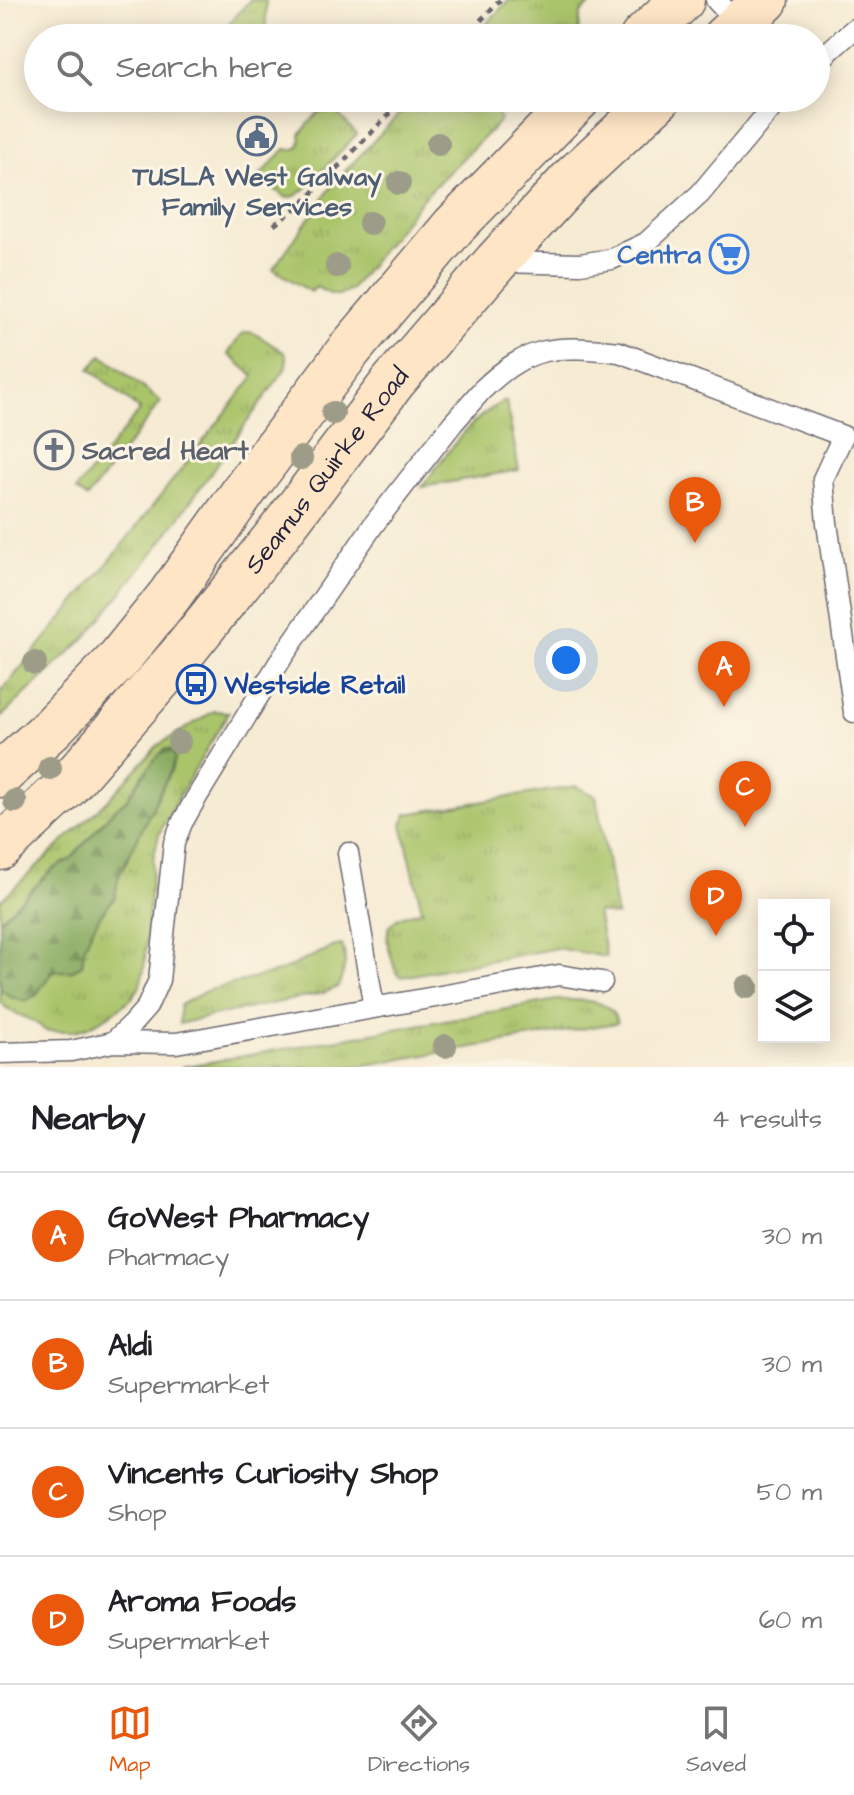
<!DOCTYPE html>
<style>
body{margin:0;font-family:"Architects Daughter",sans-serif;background:#f2f2f2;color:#202124}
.controls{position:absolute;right:24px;bottom:24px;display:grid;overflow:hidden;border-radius:0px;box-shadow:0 4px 20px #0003}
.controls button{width:72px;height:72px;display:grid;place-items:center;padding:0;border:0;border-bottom:2px solid #e0e0e0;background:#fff;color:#202124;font:40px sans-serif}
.you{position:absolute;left:566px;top:660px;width:28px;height:28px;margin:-20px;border:6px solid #fff;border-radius:50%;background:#1a73e8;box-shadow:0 0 0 12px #1a73e833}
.badge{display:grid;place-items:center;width:52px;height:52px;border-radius:50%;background:#ea580c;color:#fff;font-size:26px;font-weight:700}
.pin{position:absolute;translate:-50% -66px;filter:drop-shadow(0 2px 4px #0008)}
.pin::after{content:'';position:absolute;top:42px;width:28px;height:24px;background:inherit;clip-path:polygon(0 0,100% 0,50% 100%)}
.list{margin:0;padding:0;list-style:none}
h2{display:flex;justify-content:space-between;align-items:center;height:104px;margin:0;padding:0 32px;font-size:34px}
h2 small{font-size:26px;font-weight:400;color:#757577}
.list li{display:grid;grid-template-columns:52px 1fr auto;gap:24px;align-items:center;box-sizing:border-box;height:128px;padding:0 32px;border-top:2px solid #e0e0e0}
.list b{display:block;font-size:30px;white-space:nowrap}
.list p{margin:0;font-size:26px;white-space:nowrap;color:#757577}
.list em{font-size:26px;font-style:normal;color:#757577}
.icon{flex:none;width:44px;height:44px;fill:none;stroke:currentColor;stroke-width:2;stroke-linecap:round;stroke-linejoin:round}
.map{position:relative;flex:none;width:854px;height:1067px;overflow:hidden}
.search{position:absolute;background:#fff;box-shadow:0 4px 20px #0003;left:24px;right:24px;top:24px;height:88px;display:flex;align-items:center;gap:20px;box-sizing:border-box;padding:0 28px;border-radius:44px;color:#757577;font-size:30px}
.sheet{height:616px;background:#fff}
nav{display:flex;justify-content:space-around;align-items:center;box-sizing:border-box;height:112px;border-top:2px solid #e0e0e0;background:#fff;font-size:22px;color:#757577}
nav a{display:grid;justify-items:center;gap:4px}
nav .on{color:#ea580c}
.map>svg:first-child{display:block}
.grass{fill:url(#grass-tufts);stroke:#667352;stroke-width:2}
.forest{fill:url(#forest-firs);stroke:#54664c;stroke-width:2}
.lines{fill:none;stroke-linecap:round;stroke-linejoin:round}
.service-casing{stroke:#6c6870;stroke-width:23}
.secondary-casing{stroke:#6c6870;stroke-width:47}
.path{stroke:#6c6870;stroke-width:5;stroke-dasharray:6 6;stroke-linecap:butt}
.service{stroke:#fff;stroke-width:20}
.secondary{stroke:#fee5c5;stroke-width:44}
.tree{fill:#9c9c88}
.labels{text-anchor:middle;stroke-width:6;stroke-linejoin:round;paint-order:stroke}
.service-label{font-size:26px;font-weight:bold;fill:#4e5e75;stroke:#fcf5e5}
.shop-label{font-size:26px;font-weight:bold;fill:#366cbe;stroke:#fcf5e5;text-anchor:end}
.worship-label{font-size:26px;font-weight:bold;fill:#5b616d;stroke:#fcf5e5;text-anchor:start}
.street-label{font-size:26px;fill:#22223b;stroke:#fcf5e5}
.transit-label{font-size:26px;font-weight:bold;fill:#164399;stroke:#fcf5e5;text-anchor:start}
</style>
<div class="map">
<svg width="854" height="1067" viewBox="0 0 854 1067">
<defs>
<pattern id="grass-tufts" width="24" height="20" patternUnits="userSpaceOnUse" patternTransform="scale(2)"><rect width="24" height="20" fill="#aac46a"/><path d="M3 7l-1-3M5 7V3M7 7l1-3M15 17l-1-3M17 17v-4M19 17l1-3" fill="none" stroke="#92a85d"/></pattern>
<pattern id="forest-firs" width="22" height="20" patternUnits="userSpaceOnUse" patternTransform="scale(2)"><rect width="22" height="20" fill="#87aa5e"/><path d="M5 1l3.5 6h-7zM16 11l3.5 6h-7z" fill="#6e8a4f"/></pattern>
</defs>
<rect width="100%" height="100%" fill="#fcf5e5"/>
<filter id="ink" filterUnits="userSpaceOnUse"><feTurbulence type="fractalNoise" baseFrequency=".0125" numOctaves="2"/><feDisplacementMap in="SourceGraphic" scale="16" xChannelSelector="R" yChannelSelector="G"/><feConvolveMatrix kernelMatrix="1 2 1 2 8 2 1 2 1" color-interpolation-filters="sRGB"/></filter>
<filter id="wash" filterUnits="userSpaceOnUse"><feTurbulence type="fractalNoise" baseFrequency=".006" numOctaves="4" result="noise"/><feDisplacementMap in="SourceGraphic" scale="32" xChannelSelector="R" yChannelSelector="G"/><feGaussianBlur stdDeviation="1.8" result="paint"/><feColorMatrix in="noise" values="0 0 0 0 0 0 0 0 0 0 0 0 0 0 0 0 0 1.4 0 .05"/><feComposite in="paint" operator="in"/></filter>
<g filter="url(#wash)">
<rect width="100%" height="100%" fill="#f6ebd3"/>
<!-- grass -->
<path class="grass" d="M 250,0 L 266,0 L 266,32 L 271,38 L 245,38 L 240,34 L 235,38 L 216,38 Z
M 509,0 L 596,0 L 581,13 L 577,38 L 476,38 L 476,35 Z
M 314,98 L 323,98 L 357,134 L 303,191 L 295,196 L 287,198 L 258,178 L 285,149 L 292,150 L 299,147 L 301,140 L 300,134 L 323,107 Z
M 414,98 L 485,98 L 494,107 L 500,119 L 498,123 L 423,198 L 351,289 C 338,300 329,294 316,287 L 311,292 L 273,269 L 335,182 Z
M 246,332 L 254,333 L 285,353 L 287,360 L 285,369 L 163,540 L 87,636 L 0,718 L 0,693 L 112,558 L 254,376 L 228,354 L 240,336 Z
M 102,355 L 161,402 L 87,498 L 76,490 L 140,410 L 90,369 Z
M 506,401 L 519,470 L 422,487 C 444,458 471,414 506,401 Z
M 214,711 L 229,712 L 171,810 L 159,834 L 153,860 L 144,970 L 139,988 L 131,999 L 110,1015 L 90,1026 L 75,1031 L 46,1031 L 34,1021 L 10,1011 L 0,1002 L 0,989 L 12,998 L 36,996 L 43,984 L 55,971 L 71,971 L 82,965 L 84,948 L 91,932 L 101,914 L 115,897 L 118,878 L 171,770 L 142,775 L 127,799 L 109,815 L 71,859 L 53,869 L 0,920 L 0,901 L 111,797 L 157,746 Z
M 576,786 L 596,796 L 617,916 L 597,912 L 606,957 L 556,948 L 402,977 L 396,973 C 392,956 378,930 397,919 C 404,914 415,913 422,910 L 402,824 L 407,814 Z
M 342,945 C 348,961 344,972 338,987 L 324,993 L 211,1016 L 179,1024 L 180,1005 L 206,991 L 281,971 L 332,947 Z
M 557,1000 C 579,1000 612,997 617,1023 L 353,1067 L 182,1067 Z"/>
<!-- forest -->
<path class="forest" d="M 165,749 L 171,750 L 175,758 L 171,770 L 118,878 L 115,897 L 101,914 L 91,932 L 84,948 L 82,965 L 71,971 L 54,971 C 34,993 33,1014 0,989 L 0,920 L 53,869 L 71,859 L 109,815 L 127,799 L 154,760 Z"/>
</g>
<g filter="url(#ink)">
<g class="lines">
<defs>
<path id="service" d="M 716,0 L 741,27
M 816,63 L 854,29
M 500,262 L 580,264 L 612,259 L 646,243 L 700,194 L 780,98
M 348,853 L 374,1008
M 113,1042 L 176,1043 L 559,975 L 602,982
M 0,1053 L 71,1051 L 113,1042 L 132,1024 L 147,1007 L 159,980 L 174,843 L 182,823 L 195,800 L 283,656 L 374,524 L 453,423 L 482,390 C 529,344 557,345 619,352 L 843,436 L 823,479 L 827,523 L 854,712"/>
<g id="secondary">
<path d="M 642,38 L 682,0"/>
<path d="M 724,38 L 766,0"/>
<path d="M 0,775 L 52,728 L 117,661 L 170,595 L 249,484 L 350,349 L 454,226 L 579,98"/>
<path id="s1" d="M 0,848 L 66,787 L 180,656 L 278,534 L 393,382 L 496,262 L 573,178 L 659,98"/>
</g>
</defs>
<!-- service casing -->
<use href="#service" class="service-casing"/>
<!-- secondary casing -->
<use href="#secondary" class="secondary-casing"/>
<!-- path -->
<path class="path" d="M 464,38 L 500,0
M 496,98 L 512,114
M 274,225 L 303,203 L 405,98"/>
<!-- service -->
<use href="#service" class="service"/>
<!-- secondary -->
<use href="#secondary" class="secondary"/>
</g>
<!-- trees -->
<g class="tree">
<circle cx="438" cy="144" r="12"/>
<circle cx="399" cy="183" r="12"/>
<circle cx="370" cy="223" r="12"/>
<circle cx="337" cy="266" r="12"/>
<circle cx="333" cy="413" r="12"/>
<circle cx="301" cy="458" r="12"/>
<circle cx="35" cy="663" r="12"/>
<circle cx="179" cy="742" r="12"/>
<circle cx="50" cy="768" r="12"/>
<circle cx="15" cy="801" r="12"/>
<circle cx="747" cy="987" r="12"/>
<circle cx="445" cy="1046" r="12"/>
</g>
</g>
<!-- icons -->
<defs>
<symbol id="civic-ring" viewBox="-11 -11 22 22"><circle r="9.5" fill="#fcf5e5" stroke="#5c6f8a" stroke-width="1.5"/><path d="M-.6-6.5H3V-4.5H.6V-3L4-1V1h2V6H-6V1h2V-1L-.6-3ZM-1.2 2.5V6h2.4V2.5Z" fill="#5c6f8a"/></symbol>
<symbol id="supermarket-ring" viewBox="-11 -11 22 22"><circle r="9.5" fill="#fcf5e5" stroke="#3f7fe0" stroke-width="1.5"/><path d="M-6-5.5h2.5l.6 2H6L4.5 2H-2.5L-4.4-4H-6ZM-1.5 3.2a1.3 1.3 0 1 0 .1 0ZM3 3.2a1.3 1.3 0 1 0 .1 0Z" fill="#3f7fe0"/></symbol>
<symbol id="church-ring" viewBox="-11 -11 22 22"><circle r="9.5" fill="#fcf5e5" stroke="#6b7280" stroke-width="1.5"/><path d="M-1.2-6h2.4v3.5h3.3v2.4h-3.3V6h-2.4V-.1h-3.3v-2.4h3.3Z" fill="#6b7280"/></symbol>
<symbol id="bus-ring" viewBox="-11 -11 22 22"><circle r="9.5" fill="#fcf5e5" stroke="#1a4fb4" stroke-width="1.5"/><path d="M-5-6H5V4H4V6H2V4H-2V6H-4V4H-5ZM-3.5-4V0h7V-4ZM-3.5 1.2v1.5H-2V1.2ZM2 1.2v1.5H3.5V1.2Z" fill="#1a4fb4"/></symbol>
</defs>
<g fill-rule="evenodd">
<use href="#civic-ring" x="235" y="114" width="44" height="44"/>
<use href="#supermarket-ring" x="707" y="232" width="44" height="44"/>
<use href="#church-ring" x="32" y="428" width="44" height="44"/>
<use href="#bus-ring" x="174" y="662" width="44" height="44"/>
</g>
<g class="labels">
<!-- service labels -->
<g class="service-label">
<text x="257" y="185">TUSLA West Galway<tspan x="257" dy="30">Family Services</tspan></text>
</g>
<!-- shop labels -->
<g class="shop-label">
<text x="701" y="263">Centra</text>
</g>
<!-- worship labels -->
<g class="worship-label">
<text x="82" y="459">Sacred Heart</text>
</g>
<!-- street labels -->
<g class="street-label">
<text dy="9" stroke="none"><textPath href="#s1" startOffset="500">Seamus Quirke Road</textPath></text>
</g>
<!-- transit labels -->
<g class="transit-label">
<text x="224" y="693">Westside Retail</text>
</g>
</g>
</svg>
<div class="controls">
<button><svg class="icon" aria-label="locate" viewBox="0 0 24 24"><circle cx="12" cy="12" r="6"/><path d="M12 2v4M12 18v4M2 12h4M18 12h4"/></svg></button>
<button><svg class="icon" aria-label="layers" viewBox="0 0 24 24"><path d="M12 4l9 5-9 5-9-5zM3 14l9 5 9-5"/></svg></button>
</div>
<div class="you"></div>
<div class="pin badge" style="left:724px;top:707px">A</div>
<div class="pin badge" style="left:695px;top:543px">B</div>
<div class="pin badge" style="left:745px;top:827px">C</div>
<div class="pin badge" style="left:716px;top:936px">D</div>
<div class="search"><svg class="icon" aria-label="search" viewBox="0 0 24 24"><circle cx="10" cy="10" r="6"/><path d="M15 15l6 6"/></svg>Search here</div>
</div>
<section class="sheet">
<h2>Nearby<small>4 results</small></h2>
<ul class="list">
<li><span class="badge">A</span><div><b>GoWest Pharmacy</b><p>Pharmacy</p></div><em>30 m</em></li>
<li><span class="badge">B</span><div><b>Aldi</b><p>Supermarket</p></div><em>30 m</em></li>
<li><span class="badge">C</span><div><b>Vincents Curiosity Shop</b><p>Shop</p></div><em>50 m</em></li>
<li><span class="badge">D</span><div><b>Aroma Foods</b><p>Supermarket</p></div><em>60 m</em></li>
</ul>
</section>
<nav>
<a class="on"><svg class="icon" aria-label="map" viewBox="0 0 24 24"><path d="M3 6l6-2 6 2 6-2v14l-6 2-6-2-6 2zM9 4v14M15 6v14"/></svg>Map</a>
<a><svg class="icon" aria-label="directions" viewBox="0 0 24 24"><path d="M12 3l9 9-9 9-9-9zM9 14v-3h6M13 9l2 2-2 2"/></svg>Directions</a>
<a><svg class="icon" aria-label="saved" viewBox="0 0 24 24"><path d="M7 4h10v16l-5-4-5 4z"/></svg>Saved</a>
</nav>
